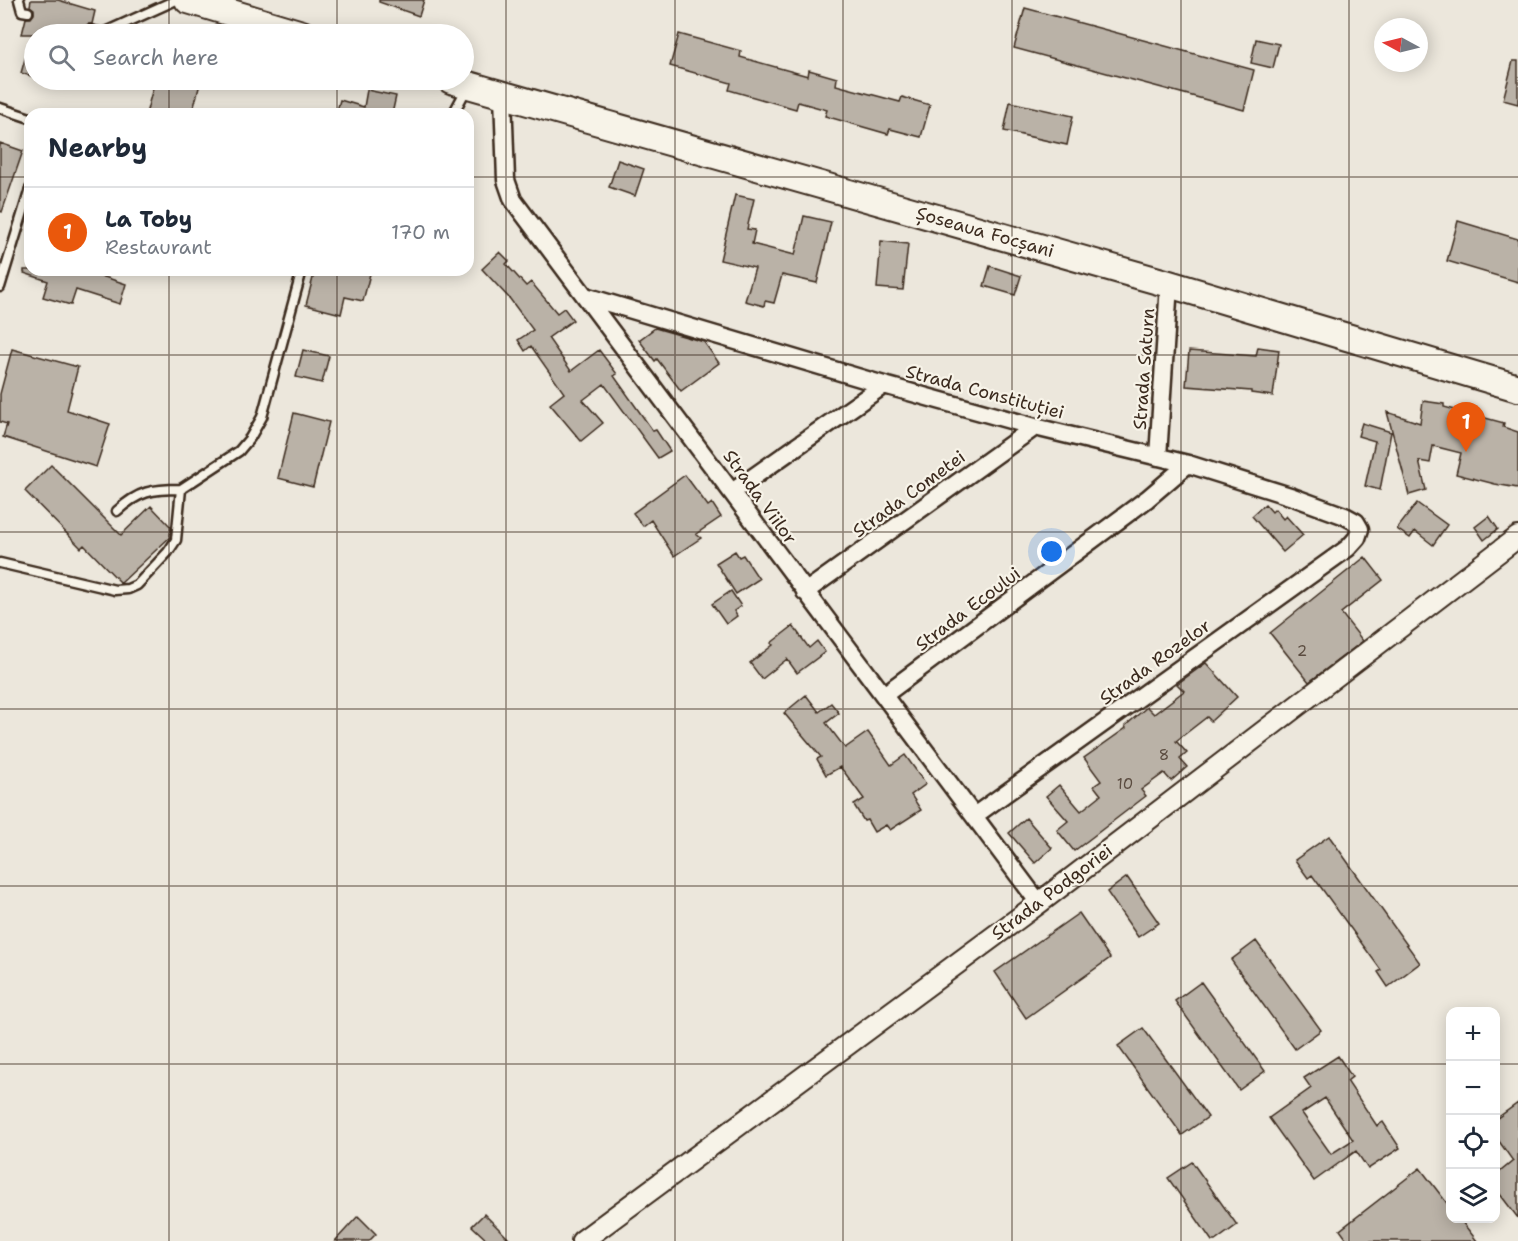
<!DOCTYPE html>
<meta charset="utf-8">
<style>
body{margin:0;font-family:"Shantell Sans",sans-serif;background:#f6f6f7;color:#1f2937}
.controls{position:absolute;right:18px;bottom:18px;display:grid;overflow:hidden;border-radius:12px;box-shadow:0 3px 15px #0003}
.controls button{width:54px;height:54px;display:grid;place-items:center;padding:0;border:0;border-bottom:2px solid #e0e1e3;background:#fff;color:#1f2937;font:30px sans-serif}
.compass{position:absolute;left:1374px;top:18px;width:54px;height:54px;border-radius:50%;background:#fff;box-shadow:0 3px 15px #0003;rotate:277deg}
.you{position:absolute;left:1052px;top:552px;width:21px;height:21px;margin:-15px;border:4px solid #fff;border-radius:50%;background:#1a73e8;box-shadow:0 0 0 9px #1a73e833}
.badge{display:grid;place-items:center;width:39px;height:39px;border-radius:50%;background:#ea580c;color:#fff;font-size:20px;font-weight:700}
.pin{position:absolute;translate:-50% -50px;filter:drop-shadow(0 2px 3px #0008)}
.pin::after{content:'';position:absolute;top:32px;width:21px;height:18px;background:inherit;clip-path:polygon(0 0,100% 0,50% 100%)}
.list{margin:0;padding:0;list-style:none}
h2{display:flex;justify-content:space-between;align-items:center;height:78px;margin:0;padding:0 24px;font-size:26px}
h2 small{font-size:20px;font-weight:400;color:#747a83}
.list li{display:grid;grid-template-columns:39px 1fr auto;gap:18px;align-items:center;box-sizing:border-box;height:90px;padding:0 24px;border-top:2px solid #e0e1e3}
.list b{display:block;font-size:22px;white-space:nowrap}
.list p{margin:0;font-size:20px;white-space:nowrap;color:#747a83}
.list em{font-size:20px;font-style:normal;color:#747a83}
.icon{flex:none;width:33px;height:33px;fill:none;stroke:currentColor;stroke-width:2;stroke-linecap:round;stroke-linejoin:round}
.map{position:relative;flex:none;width:1518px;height:1241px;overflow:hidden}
.search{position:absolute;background:#fff;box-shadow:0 3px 15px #0003;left:24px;top:24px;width:450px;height:66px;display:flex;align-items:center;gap:15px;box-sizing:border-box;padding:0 21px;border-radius:33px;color:#747a83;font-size:22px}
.panel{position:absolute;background:#fff;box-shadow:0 3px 15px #0003;left:24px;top:108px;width:450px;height:168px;border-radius:18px}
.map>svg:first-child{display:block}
.building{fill:#bab2a7;stroke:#3b2a1e;stroke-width:1.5;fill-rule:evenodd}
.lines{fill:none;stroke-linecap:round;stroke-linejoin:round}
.service-casing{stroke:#3b2a1e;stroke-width:13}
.minor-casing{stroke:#3b2a1e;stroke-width:21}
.tertiary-casing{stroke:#3b2a1e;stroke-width:24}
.primary-casing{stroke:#3b2a1e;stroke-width:30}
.service{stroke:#f7f3e8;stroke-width:8}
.minor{stroke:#f7f3e8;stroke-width:16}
.tertiary{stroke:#f7f3e8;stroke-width:20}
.primary{stroke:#f7f3e8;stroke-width:26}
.grid{fill:none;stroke:#3b2a1e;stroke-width:1.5;stroke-opacity:0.55}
.labels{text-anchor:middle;stroke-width:4.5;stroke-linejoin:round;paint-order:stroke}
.number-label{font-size:15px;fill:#5b4c40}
.street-label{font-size:18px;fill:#3b2a1e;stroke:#f7f3e8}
</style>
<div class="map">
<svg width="1518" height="1241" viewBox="0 0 1518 1241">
<rect width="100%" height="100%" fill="#ece7dc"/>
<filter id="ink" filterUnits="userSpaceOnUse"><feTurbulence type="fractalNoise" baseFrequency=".0167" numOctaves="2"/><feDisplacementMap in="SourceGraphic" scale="12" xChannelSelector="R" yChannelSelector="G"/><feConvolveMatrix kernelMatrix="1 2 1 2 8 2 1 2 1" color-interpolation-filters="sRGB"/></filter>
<g filter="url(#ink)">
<!-- building -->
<path class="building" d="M 31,0 L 58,0 L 95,11 L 92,24 L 88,24 L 84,28 L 86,34 L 22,34 L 26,18 L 31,18 L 34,14 L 34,9 L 30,6 Z
M 379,0 L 424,0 L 419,16 L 379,2 Z
M 1025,8 L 1254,70 L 1244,110 L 1014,48 Z
M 679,34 L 741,51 L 740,57 L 808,76 L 809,70 L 837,78 L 836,85 L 900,102 L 902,97 L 930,105 L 921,137 L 890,129 L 888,134 L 825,116 L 827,110 L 798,102 L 796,109 L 729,90 L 731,83 L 670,66 Z
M 31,38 L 34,38 L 34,77 L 21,73 Z
M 1256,39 L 1279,44 L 1273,68 L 1251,63 Z
M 1513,61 L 1518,61 L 1518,104 L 1503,100 Z
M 155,80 L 201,80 L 192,114 L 146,114 Z
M 367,90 L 396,96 L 392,114 L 336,114 L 340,100 L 364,107 Z
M 1010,102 L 1073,116 L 1067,145 L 1004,131 Z
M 0,143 L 23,151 L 2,212 L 0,211 Z
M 618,160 L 644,169 L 635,196 L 609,187 Z
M 735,195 L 754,199 L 747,229 L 755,230 L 752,244 L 795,255 L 804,216 L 831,222 L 817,283 L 782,275 L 774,303 L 765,301 L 764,306 L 745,301 L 755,268 L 720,260 Z
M 1458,221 L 1518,239 L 1518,282 L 1447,261 Z
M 881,241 L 908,244 L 903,290 L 877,288 Z
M 500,252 L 509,261 L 506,264 L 526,286 L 531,282 L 557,313 L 564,308 L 573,320 L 548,338 L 571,371 L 599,350 L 617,374 L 614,376 L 653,431 L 656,430 L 670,451 L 658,458 L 604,384 L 583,400 L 603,423 L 581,441 L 550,404 L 564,393 L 531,346 L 525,351 L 518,340 L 533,330 L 510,299 L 482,269 Z
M 990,266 L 1021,276 L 1015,295 L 984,286 Z
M 24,270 L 83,270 L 126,284 L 120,304 L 76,290 L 71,305 L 43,297 L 48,281 L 24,273 Z
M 315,270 L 371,270 L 363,301 L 345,297 L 341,314 L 306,305 Z
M 655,328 L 704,342 L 719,363 L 681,391 L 657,359 L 655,361 L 639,340 Z
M 1258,347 L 1279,350 L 1273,396 L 1251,393 L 1251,391 L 1186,386 L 1189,351 L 1256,356 Z
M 12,349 L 78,367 L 67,410 L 110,424 L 96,467 L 3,437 L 7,424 L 0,422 L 0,394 Z
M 303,350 L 329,356 L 322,383 L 296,377 Z
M 1423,401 L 1444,404 L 1444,407 L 1504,423 L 1503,427 L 1518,432 L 1518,488 L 1495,484 L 1456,474 L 1461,453 L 1433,446 L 1430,463 L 1419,461 L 1426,490 L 1409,495 L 1387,412 L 1420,423 Z
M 294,413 L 329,422 L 313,487 L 278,478 Z
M 1362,423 L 1391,432 L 1380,490 L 1365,486 L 1375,441 L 1358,436 Z
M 51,465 L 121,535 L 151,506 L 171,527 L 170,537 L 121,583 L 84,545 L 81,548 L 25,491 Z
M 685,475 L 708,506 L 712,503 L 721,517 L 696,534 L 701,538 L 674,556 L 651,520 L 643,526 L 633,513 Z
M 1417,503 L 1447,525 L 1433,545 L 1415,531 L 1410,538 L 1397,529 Z
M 1265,504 L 1272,512 L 1275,509 L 1283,519 L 1286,516 L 1303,535 L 1283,552 L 1252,516 Z
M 1489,516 L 1498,529 L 1484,540 L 1475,527 Z
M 735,551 L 739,557 L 743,555 L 759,579 L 736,594 L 716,563 Z
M 1365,557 L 1383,580 L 1341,613 L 1363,641 L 1309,682 L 1270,633 Z
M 731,591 L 741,606 L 734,611 L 737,616 L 726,624 L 712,604 Z
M 793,626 L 809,648 L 817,641 L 825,652 L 797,673 L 787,659 L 762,679 L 750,663 L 773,645 L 771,643 Z
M 1206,663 L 1237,697 L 1211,721 L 1207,717 L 1176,741 L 1187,753 L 1180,759 L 1187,767 L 1171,781 L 1164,773 L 1141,790 L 1146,796 L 1074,851 L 1057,830 L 1068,821 L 1046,796 L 1059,785 L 1081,811 L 1101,795 L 1094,786 L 1101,781 L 1084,758 L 1126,728 L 1125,726 L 1147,707 L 1154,714 L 1184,691 L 1177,684 Z
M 806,695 L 819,712 L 831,703 L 839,713 L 826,723 L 845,748 L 868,732 L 891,765 L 905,755 L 926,784 L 911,795 L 921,810 L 890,830 L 886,825 L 874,832 L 867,820 L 864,821 L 854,805 L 864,799 L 845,773 L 840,767 L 826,775 L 817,759 L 821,757 L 784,713 Z
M 1026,818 L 1052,848 L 1035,863 L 1009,833 Z
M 1329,836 L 1420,963 L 1388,987 L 1378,972 L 1381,970 L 1312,875 L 1308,878 L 1295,860 Z
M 1127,877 L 1159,923 L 1138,937 L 1107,892 Z
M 1079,913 L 1110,958 L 1026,1018 L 995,972 Z
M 1256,941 L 1321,1030 L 1295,1049 L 1231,960 Z
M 1201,982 L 1265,1071 L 1239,1090 L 1175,1001 Z
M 1143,1028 L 1208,1117 L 1182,1135 L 1118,1046 Z
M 1338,1056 L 1352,1077 L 1347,1081 L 1377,1126 L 1383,1122 L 1400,1148 L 1368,1169 L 1356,1151 L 1314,1181 L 1269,1118 L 1311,1088 L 1304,1078 ZM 1325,1098 L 1353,1140 L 1331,1154 L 1302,1113 Z
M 1518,1103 L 1518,1218 L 1496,1189 L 1496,1175 L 1513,1161 L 1496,1137 L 1496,1119 Z
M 1192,1162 L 1237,1225 L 1215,1241 L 1212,1241 L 1168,1178 Z
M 1420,1168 L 1450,1207 L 1450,1218 L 1459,1218 L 1477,1241 L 1348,1241 L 1340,1230 Z
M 484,1214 L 511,1241 L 488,1241 L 472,1226 Z
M 358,1216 L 376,1234 L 369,1241 L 335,1241 Z"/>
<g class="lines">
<defs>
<path id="service" d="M 19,0 L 22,11 L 28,12
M 90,30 L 103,33 L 176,0
M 0,108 L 30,118
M 453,114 L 467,88
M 0,287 L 30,189
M 117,511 C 139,491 152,489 181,489
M 0,563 L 115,590 L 128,589 L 137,585 L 168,552 L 176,540 L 181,489 L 239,451 L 250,438 L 262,417 L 302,270"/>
<path id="minor" d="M 503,95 L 506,180 L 513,200 L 1039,903
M 585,296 L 884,385 L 1035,427 L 1188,464 L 1293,497 L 1345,516 L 1356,522 L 1360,529 L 1357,538 L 1348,548 L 974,816
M 1158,457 L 1169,284
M 732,492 L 884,385
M 805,592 L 1035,427
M 884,695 L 1147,499 L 1188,464"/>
<path id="tertiary" d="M 582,1241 L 1039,903 L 1518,537"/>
<path id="primary" d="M 188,0 L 302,34
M 451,80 L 1169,284 L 1518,388"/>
</defs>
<!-- service casing -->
<use href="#service" class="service-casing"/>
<!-- minor casing -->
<use href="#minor" class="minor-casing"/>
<!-- tertiary casing -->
<use href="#tertiary" class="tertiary-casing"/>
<!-- primary casing -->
<use href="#primary" class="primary-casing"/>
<!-- service -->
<use href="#service" class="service"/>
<!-- minor -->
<use href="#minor" class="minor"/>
<!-- tertiary -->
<use href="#tertiary" class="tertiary"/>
<!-- primary -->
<use href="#primary" class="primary"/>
</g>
</g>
<!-- grid -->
<path class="grid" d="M 169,0 L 169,34M 337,0 L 337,34M 506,0 L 506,1241M 675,0 L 675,1241M 843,0 L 843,1241M 1012,0 L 1012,1241M 1181,0 L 1181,1241M 1349,0 L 1349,1241M 169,80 L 169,114M 337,80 L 337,114M 0,177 L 30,177M 468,177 L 1518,177M 169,270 L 169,1241M 337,270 L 337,1241M 0,355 L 1518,355M 0,532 L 1518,532M 0,709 L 1518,709M 0,886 L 1518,886M 0,1064 L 1450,1064M 1496,1064 L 1518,1064"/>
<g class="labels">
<!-- number labels -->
<g class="number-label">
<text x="1302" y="656">2</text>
<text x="1164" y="760">8</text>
<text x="1125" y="789">10</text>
</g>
<!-- street labels -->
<g class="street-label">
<text transform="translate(985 232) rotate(16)" y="6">Șoseaua Focșani</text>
<text transform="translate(1144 369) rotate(-86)" y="6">Strada Saturn</text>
<text transform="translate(985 392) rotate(15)" y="6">Strada Constituției</text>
<text transform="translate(909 494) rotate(-36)" y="6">Strada Cometei</text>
<text transform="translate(760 497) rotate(54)" y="6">Strada Viilor</text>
<text transform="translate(968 609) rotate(-37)" y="6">Strada Ecoului</text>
<text transform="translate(1155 662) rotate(-36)" y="6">Strada Rozelor</text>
<text transform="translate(1052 892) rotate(-37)" y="6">Strada Podgoriei</text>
</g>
</g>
</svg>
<div class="controls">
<button>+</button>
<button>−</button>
<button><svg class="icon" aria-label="locate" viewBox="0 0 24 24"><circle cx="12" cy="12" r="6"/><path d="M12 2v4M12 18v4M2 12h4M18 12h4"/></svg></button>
<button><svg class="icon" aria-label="layers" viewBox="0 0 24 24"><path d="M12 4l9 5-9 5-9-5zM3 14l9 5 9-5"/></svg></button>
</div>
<svg class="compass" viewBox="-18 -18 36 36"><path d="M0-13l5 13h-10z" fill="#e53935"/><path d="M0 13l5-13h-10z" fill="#747a83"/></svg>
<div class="you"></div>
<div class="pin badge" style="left:1466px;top:452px">1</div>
<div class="search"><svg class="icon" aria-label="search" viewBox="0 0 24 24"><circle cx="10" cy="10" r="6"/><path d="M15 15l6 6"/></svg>Search here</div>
<section class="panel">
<h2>Nearby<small></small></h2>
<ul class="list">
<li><span class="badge">1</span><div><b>La Toby</b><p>Restaurant</p></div><em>170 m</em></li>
</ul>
</section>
</div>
